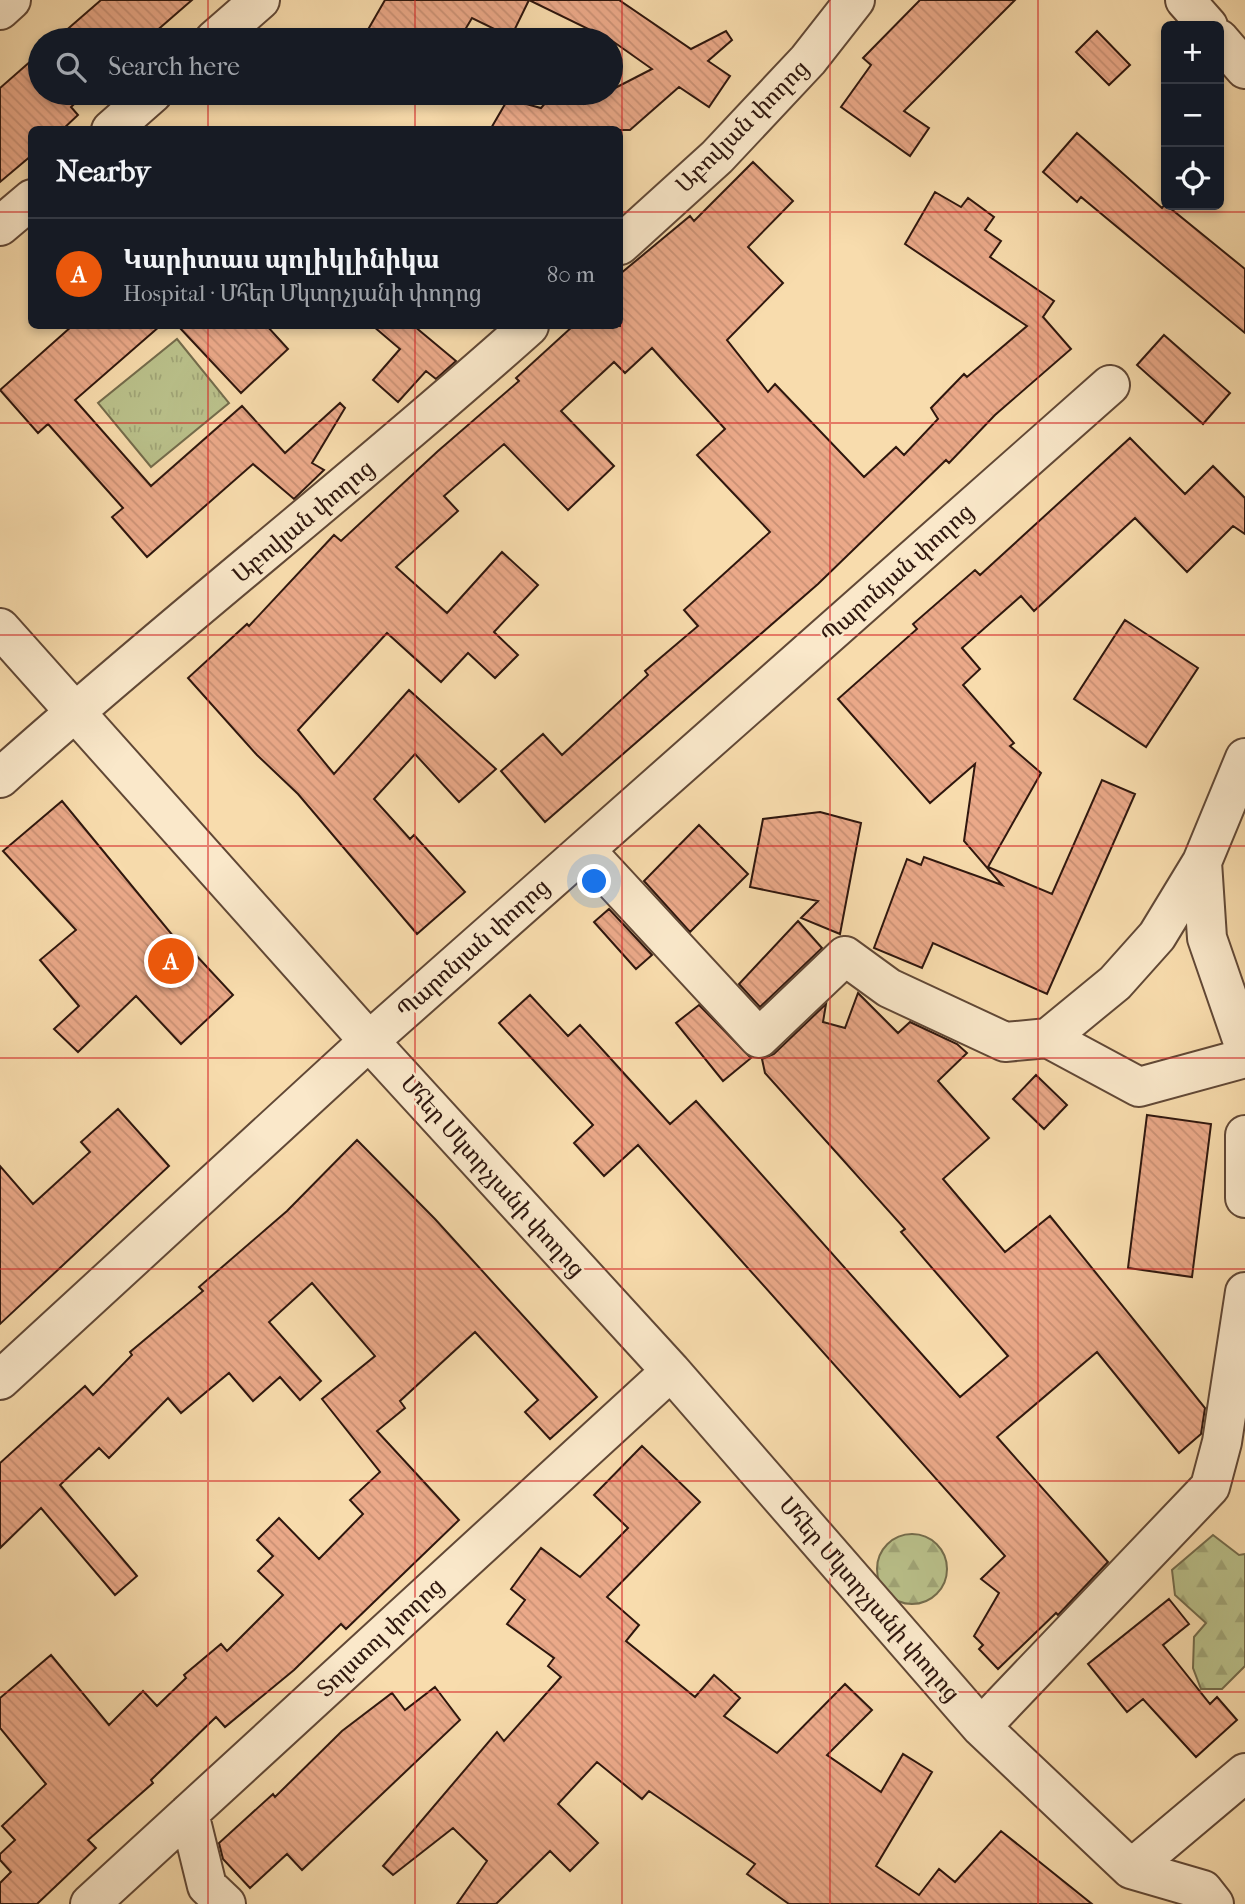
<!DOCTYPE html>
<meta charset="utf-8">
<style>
body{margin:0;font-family:"IM FELL French Canon","Noto Serif Armenian",serif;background:#20242c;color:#f1f3f6}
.controls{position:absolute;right:21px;top:21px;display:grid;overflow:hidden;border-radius:10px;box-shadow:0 4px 10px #0003}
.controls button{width:63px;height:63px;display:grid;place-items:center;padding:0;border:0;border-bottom:2px solid #363941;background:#171b24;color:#f1f3f6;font:35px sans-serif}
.you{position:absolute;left:595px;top:882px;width:24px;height:24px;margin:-18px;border:5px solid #fff;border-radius:50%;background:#1a73e8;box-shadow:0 0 0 10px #1a73e833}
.badge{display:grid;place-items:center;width:46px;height:46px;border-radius:50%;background:#ea580c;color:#fff;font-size:23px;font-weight:700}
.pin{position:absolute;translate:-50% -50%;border:4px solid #fff;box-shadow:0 2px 7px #0006}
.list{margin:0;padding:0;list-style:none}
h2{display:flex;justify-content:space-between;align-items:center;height:91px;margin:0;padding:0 28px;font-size:30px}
h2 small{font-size:23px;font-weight:400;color:#9ea1a6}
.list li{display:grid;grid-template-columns:46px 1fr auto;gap:21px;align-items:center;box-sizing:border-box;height:112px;padding:0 28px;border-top:2px solid #363941}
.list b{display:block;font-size:26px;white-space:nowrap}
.list p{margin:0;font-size:23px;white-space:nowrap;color:#9ea1a6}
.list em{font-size:23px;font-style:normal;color:#9ea1a6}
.icon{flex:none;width:38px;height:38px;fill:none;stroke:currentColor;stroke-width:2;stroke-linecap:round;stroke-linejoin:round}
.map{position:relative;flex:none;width:1245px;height:1904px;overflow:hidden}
.search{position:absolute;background:#171b24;box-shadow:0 4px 10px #0003;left:28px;top:28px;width:595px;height:77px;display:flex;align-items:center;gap:18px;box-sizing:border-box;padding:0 24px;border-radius:38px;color:#9ea1a6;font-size:26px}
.panel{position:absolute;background:#171b24;box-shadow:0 4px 10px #0003;left:28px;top:126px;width:595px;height:203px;border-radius:10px}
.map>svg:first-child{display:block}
.forest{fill:url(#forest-firs);stroke:#746c4c;stroke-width:2}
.park{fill:url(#park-tufts);stroke:#746c4c;stroke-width:2}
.building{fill:url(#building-back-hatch);stroke:#2f170e;stroke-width:2}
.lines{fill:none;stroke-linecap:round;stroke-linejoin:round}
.minor-casing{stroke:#614836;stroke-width:42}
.minor{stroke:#fae8ca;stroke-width:38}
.grid{fill:none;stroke:#d62828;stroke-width:2;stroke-opacity:0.55}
.labels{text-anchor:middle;stroke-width:5;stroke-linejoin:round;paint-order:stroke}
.street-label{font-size:23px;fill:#2f170e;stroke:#fae8ca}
</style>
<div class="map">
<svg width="1245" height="1904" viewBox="0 0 1245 1904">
<defs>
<pattern id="forest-firs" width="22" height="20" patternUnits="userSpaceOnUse" patternTransform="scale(1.75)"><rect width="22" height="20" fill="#bac18b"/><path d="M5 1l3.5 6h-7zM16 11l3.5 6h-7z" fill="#a0a577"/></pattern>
<pattern id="park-tufts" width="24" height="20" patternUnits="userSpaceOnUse" patternTransform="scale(1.75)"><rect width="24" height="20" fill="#bac18b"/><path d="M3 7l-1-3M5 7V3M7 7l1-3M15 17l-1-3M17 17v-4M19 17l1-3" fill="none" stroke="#a0a577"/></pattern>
<pattern id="building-back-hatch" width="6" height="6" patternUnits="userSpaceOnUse" patternTransform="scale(1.75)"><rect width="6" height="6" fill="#eba989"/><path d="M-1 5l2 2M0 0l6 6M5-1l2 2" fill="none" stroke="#ca9175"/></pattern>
</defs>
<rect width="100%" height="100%" fill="#f8dcad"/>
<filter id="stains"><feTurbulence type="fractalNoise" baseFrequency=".00286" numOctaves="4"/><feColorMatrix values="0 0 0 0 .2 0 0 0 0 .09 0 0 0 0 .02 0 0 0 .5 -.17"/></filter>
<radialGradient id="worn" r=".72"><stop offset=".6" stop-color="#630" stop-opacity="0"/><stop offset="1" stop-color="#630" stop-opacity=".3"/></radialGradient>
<!-- forest -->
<path class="forest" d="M877 1569a35 35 0 1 1 70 0a35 35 0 1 1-70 0Z
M 1213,1535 L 1239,1555 L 1245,1554 L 1245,1666 L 1222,1689 L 1201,1689 L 1193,1668 L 1194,1637 L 1206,1623 L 1175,1595 L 1172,1570 Z"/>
<!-- park -->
<path class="park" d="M 177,339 L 229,403 L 151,467 L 98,403 Z"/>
<!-- building -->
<path class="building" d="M 101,0 L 192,0 L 146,40 L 55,40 Z
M 385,0 L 619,0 L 691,49 L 726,31 L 732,40 L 708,61 L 730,76 L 709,107 L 679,87 L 630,130 L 490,130 L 508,99 L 541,108 L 554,93 L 570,93 L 584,104 L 652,69 L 611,40 L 529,0 L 511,37 L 472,18 L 459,40 L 362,40 Z
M 920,0 L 1015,0 L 904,111 L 929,128 L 910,156 L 841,107 L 871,65 L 863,58 Z
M 1097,31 L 1130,65 L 1109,85 L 1076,52 Z
M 40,53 L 40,93 L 86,93 L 71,107 L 78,115 L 62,130 L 32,130 L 32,155 L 0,182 L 0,88 Z
M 1077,133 L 1162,208 L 1165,204 L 1245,269 L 1245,333 L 1081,197 L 1077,202 L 1043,172 Z
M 753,162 L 793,201 L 748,247 L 783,283 L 727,340 L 768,392 L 775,384 L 864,477 L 896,447 L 904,455 L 938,419 L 931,408 L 964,374 L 967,377 L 1027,326 L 905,244 L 935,192 L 961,207 L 968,198 L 994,217 L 985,230 L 1001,241 L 990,257 L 1054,301 L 1043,317 L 1071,349 L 995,415 L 949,463 L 946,460 L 818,584 L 545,822 L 501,771 L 543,734 L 562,755 L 648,675 L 645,671 L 698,626 L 684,610 L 770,532 L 697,455 L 725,429 L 652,348 L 625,373 L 614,362 L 561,411 L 614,466 L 568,510 L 504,444 L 444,496 L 458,511 L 396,567 L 447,613 L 502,552 L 538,585 L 494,632 L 518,655 L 495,678 L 468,653 L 441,682 L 387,633 L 298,730 L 334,774 L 409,690 L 496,769 L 459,802 L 415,754 L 374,799 L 410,839 L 414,835 L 465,892 L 417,934 L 298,794 L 257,755 L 188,678 L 247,624 L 249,626 L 334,535 L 341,541 L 438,451 L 519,381 L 516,378 L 573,326 L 620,326 L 620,274 L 690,216 L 694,221 Z
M 72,326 L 160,326 L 75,400 L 151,486 L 242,406 L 285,453 L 340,403 L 345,408 L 312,463 L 324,470 L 294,499 L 253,464 L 147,557 L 112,517 L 123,508 L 48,424 L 38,433 L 0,390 Z
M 178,326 L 267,326 L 288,349 L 241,393 Z
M 373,326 L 414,326 L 456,361 L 436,379 L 426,371 L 398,402 L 373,380 L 400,349 Z
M 1164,335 L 1230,393 L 1203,424 L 1137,365 Z
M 1130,438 L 1185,494 L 1213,466 L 1245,498 L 1245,534 L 1233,526 L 1187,572 L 1135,518 L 1034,611 L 1021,596 L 962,648 L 980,669 L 963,685 L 1014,743 L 1010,746 L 1041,773 L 988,867 L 1052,894 L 1102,780 L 1135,794 L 1047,994 L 933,943 L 922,968 L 874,948 L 907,859 L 921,865 L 924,857 L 1002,885 L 964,841 L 975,764 L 930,803 L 838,699 L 917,629 L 913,624 L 975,570 L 980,575 Z
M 1125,620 L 1198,668 L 1146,747 L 1074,699 Z
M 62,801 L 178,942 L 181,939 L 233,995 L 181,1044 L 136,996 L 78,1052 L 54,1029 L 79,1006 L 40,960 L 76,930 L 3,851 Z
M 820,812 L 861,823 L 840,934 L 801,918 L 818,901 L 750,887 L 763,819 Z
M 699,825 L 748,874 L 690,932 L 644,881 Z
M 609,909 L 652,955 L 636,969 L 594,922 Z
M 798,921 L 822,948 L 760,1007 L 739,984 Z
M 858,993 L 898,1033 L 910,1022 L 957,1044 L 967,1053 L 938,1081 L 989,1138 L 943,1179 L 1005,1252 L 1050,1216 L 1205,1408 L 1201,1434 L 1179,1453 L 1097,1352 L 997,1437 L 1108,1562 L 1058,1615 L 1056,1613 L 998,1669 L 979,1649 L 983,1645 L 974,1636 L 999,1593 L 981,1579 L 1005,1556 L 638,1145 L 604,1176 L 574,1143 L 593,1125 L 499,1023 L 530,995 L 568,1036 L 580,1025 L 670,1124 L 696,1101 L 960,1397 L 1008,1356 L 901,1232 L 905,1229 L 765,1073 L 762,1059 L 774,1054 L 826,1004 L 823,1022 L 845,1028 Z
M 699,1005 L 751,1058 L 723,1081 L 676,1023 Z
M 1036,1075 L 1067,1105 L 1044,1129 L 1013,1099 Z
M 118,1109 L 169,1166 L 0,1324 L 0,1166 L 33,1204 L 90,1152 L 81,1142 Z
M 1147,1115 L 1211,1124 L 1192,1277 L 1128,1268 Z
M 357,1140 L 435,1219 L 597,1397 L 550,1439 L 525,1412 L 538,1400 L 475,1332 L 400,1401 L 405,1408 L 377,1431 L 459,1520 L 346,1629 L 341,1624 L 294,1670 L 225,1727 L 216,1717 L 151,1780 L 153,1783 L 88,1840 L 96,1848 L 37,1904 L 0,1904 L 0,1883 L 11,1872 L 0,1860 L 0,1854 L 15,1840 L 2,1826 L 46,1784 L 0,1728 L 0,1698 L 51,1655 L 109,1725 L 143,1691 L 157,1706 L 186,1678 L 184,1675 L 221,1644 L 227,1651 L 283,1595 L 258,1571 L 273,1556 L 257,1540 L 279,1518 L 319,1559 L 363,1514 L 350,1500 L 380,1472 L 322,1399 L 375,1356 L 312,1283 L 269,1322 L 321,1381 L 300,1400 L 280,1377 L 253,1401 L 229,1373 L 181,1413 L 168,1398 L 109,1458 L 99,1448 L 60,1485 L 137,1576 L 115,1595 L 41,1508 L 0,1548 L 0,1463 L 85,1386 L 93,1395 L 132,1355 L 130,1352 L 203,1291 L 199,1287 L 287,1211 Z
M 642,1446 L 700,1502 L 607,1597 L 639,1625 L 626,1641 L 695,1697 L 714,1675 L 740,1698 L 724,1716 L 777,1753 L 845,1684 L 872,1710 L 827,1755 L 881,1792 L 903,1754 L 932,1772 L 876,1866 L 919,1895 L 939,1869 L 955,1882 L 1001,1831 L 1092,1904 L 789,1904 L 747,1874 L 755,1864 L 649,1791 L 642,1799 L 597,1762 L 558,1804 L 598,1843 L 570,1871 L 550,1851 L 496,1904 L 457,1904 L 487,1861 L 453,1828 L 393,1875 L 383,1866 L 497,1732 L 504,1741 L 561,1677 L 548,1666 L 554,1658 L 507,1624 L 525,1600 L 511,1589 L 541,1548 L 580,1577 L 628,1528 L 594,1495 Z
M 1169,1599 L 1189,1624 L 1163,1645 L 1210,1704 L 1217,1697 L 1237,1720 L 1196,1757 L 1143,1699 L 1127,1712 L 1088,1664 Z
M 435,1687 L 460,1720 L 302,1870 L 287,1854 L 250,1888 L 223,1859 L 219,1843 L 273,1794 L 275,1797 L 342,1731 L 392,1693 L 405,1710 Z"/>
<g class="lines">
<defs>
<path id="minor" d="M 1185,0 L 1208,26
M 0,10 L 11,0
M 1219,39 L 1245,69
M 214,40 L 260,0
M 111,130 L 153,93
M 0,226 L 32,199
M 620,245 L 717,157 L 808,60 L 855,0
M 0,628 L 369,1041 L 671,1371 L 981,1727 L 1131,1869 L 1203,1890 L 1214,1904
M 1245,758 L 1202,862 L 1207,938 L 1245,1048
M 0,778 C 173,623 356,481 529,326
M 585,850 L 759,1038 L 845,956 L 889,988 L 1005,1042 L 1048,1038 L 1115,983 L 1157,936 L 1202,862
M 1048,1038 L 1139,1087 L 1245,1058
M 1245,1135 L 1245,1198
M 0,1380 L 369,1041 L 1110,385
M 981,1727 L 1210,1487 L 1222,1442 L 1245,1292
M 189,1813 L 207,1886 L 226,1904
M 1131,1869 L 1245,1773
M 90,1904 L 671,1371"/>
</defs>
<!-- minor casing -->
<use href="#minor" class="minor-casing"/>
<!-- minor -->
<use href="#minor" class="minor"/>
</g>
<!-- grid -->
<path class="grid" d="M 208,0 L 208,40M 415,0 L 415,40M 622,0 L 622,1904M 830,0 L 830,1904M 1038,0 L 1038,1904M 208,93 L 208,130M 415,93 L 415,130M 0,212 L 32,212M 620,212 L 1245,212M 208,326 L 208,1904M 415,326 L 415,1904M 0,423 L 1245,423M 0,635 L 1245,635M 0,846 L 1245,846M 0,1058 L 1245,1058M 0,1269 L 1245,1269M 0,1481 L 1245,1481M 0,1692 L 1245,1692"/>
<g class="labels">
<!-- street labels -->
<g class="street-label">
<text transform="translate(742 126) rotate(-45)" y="8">Աբովյան փողոց</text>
<text transform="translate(303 521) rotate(-40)" y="8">Աբովյան փողոց</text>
<text transform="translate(897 573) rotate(-42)" y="8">Պարոնյան փողոց</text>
<text transform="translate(473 948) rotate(-42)" y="8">Պարոնյան փողոց</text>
<text transform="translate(493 1176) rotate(48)" y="8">Մհեր Մկտրչյանի փողոց</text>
<text transform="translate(870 1599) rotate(49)" y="8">Մհեր Մկտրչյանի փողոց</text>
<text transform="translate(380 1637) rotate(-43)" y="8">Տոլստոյ փողոց</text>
</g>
</g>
<rect width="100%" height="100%" filter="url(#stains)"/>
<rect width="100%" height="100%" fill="url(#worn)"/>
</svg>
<div class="controls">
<button>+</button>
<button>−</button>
<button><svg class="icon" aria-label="locate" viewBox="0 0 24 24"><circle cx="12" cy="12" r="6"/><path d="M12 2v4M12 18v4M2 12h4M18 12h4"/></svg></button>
</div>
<div class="you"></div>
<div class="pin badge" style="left:171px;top:961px">A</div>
<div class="search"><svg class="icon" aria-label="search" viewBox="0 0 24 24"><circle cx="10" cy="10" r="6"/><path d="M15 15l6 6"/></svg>Search here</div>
<section class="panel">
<h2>Nearby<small></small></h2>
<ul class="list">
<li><span class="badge">A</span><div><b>Կարիտաս պոլիկլինիկա</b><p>Hospital · Մհեր Մկտրչյանի փողոց</p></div><em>80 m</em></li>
</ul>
</section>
</div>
